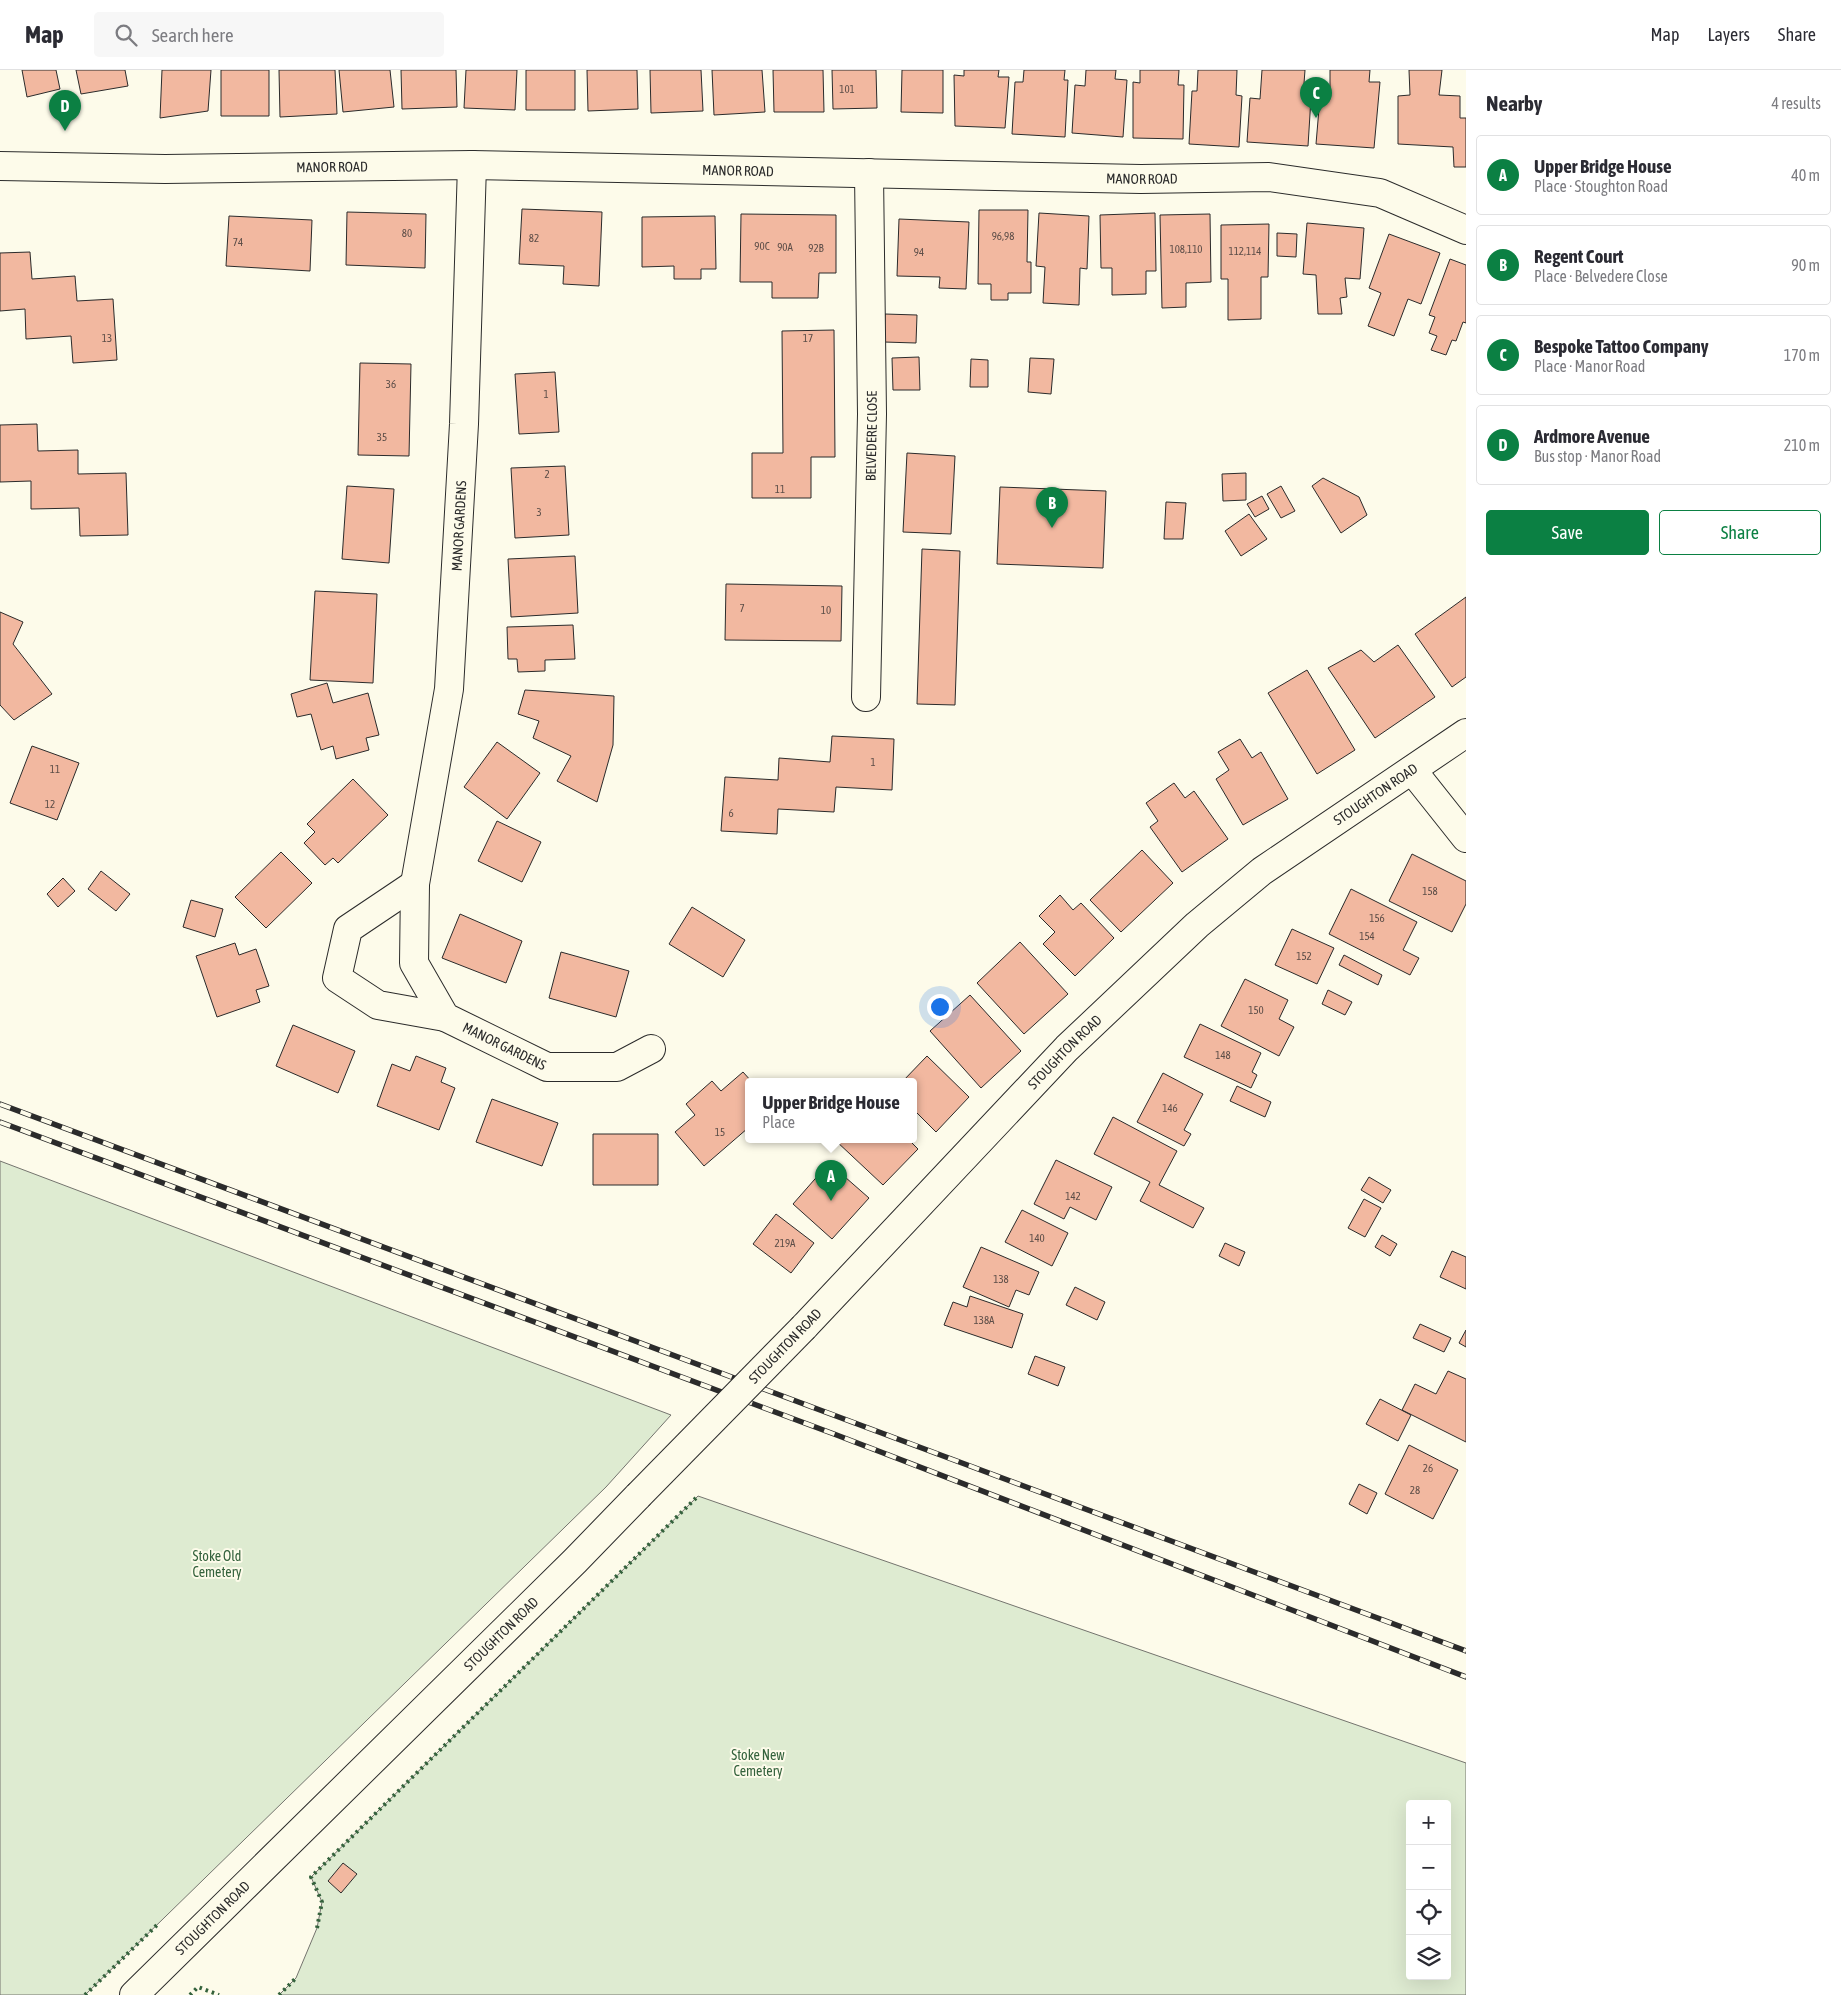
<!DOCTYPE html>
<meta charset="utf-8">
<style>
body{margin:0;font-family:"Asap Condensed",sans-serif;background:#f7f7f7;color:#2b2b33}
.controls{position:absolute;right:15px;bottom:15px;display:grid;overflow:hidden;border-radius:5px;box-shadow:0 5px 20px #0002}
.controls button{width:45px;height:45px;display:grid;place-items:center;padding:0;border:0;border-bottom:1px solid #e1e1e2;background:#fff;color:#2b2b33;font:25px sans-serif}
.you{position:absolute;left:939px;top:936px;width:18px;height:18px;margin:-12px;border:4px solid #fff;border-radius:50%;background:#1a73e8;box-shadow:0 0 0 8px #1a73e833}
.badge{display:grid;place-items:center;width:32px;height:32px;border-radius:50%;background:#0b8043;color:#fff;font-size:16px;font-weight:700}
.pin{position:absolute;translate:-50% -41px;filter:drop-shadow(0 1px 2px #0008)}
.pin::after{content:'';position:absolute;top:26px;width:18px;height:15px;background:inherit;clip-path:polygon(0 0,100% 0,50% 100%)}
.popup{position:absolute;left:745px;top:1008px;width:172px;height:65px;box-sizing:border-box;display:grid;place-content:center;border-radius:5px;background:#fff;filter:drop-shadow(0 1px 4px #0005);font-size:16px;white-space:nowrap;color:#7c7c81}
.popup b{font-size:19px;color:#2b2b33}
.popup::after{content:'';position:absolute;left:50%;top:100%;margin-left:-10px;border:10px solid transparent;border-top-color:#fff}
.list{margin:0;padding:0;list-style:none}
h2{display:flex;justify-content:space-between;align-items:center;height:65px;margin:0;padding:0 20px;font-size:21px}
h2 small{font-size:16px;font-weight:400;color:#7c7c81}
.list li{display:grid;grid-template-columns:32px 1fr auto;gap:15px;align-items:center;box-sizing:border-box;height:80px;margin:0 10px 10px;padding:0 10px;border:1px solid #e1e1e2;border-radius:5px}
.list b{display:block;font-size:19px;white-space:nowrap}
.list p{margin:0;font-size:16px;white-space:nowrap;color:#7c7c81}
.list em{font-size:16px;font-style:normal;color:#7c7c81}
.actions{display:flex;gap:10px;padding:15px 20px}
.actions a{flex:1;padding:11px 0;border:1px solid #0b8043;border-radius:5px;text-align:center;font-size:18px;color:#0b8043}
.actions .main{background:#0b8043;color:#fff}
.icon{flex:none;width:28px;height:28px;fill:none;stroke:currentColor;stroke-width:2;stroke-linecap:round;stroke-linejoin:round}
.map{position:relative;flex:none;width:1466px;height:1925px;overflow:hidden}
header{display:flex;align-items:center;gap:30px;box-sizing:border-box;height:70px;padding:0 25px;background:#fff;border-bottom:1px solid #e1e1e2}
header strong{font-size:24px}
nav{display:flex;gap:28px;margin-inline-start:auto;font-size:18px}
.search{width:350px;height:45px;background:#f7f7f7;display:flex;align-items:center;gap:12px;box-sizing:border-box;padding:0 18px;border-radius:5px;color:#7c7c81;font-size:19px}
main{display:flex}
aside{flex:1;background:#fff}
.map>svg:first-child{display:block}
.green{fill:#deebd1;stroke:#74746e;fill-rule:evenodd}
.building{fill:#f2b8a0;stroke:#2b2b2b}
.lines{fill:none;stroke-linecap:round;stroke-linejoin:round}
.minor-casing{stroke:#2b2b2b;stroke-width:30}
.tertiary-casing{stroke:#2b2b2b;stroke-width:30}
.minor{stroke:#fdfbea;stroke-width:28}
.tertiary{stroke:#fdfbea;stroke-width:28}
.rail-casing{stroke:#2b2b2b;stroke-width:5.5}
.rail{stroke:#fdfbea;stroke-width:4;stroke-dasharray:11;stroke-linecap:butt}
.tertiary-bridge-casing{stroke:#2b2b2b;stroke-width:30;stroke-linecap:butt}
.tertiary-bridge{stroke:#fdfbea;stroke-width:28}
.hedge{stroke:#34623c;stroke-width:4;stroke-dasharray:2.5 4;stroke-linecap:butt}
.labels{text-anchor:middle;stroke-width:4;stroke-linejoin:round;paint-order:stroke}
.number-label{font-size:11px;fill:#5d4e48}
.street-label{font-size:14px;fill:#2b2b2b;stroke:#fdfbea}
.park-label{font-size:14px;fill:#34623c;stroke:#fdfbea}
</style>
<header>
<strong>Map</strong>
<div class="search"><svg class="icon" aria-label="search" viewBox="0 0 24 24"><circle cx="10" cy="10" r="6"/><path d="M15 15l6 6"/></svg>Search here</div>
<nav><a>Map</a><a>Layers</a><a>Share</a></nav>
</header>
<main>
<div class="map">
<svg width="1466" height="1925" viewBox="0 0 1466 1925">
<rect width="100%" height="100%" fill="#fdfbea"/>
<!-- green -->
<path class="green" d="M 0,1091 L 671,1345 L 606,1417 L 85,1925 L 0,1925 Z
M 698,1426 L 1466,1693 L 1466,1925 L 279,1925 L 296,1908 L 317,1858 L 322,1832 L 311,1807 ZM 1410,1734 L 1447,1734 L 1447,1906 L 1410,1906 Z"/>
<!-- building -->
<path class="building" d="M 22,0 L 56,0 L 60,19 L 27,27 Z
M 76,0 L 125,0 L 128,16 L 81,24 Z
M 162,0 L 211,0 L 208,41 L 160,48 Z
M 221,0 L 269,0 L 269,46 L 221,46 Z
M 279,0 L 335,0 L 337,44 L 280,47 Z
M 339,0 L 390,0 L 394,37 L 343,42 Z
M 401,0 L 456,0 L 457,37 L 402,39 Z
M 466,0 L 517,0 L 515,40 L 464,38 Z
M 526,0 L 575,0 L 575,40 L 526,40 Z
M 587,0 L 637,0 L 638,39 L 588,41 Z
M 650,0 L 701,0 L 703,41 L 651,43 Z
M 712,0 L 762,0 L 765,42 L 714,45 Z
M 773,0 L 823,0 L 824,42 L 774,42 Z
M 832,0 L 876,0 L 877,38 L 833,39 Z
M 902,0 L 943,0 L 943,43 L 901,42 Z
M 964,0 L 999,0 L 998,7 L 1009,7 L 1005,58 L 955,56 L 954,5 L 964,6 Z
M 1024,0 L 1065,0 L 1064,10 L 1068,10 L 1065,67 L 1012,64 L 1015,12 L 1023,12 Z
M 1086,0 L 1116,0 L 1115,9 L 1127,10 L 1123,67 L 1072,63 L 1075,15 L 1085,16 Z
M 1140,0 L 1179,0 L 1178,15 L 1184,15 L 1183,69 L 1133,68 L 1133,12 L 1140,13 Z
M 1198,0 L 1237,0 L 1236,25 L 1242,26 L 1239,77 L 1189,74 L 1192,21 L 1197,21 Z
M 1262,0 L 1305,0 L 1303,27 L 1311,28 L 1308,76 L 1247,72 L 1250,28 L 1260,29 Z
M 1330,0 L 1370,0 L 1369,12 L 1380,12 L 1374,78 L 1316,74 L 1321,15 L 1330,17 Z
M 1409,0 L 1442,0 L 1439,25 L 1460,26 L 1460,48 L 1466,48 L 1466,97 L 1454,97 L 1453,77 L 1398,74 L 1398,26 L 1410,25 Z
M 522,139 L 602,142 L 599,216 L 563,214 L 564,196 L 519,194 Z
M 979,140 L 1028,140 L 1027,192 L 1031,192 L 1031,223 L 1008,223 L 1008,230 L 991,230 L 991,214 L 978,214 Z
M 347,142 L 426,144 L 425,198 L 346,195 Z
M 1039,143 L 1089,146 L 1087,199 L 1080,198 L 1079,235 L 1043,233 L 1045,197 L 1036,196 Z
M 1155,143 L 1156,201 L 1146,201 L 1146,224 L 1112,225 L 1112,198 L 1101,198 L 1100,145 Z
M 741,144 L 836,145 L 836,203 L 819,203 L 818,228 L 772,228 L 772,212 L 740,212 Z
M 1210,144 L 1211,212 L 1186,213 L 1186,237 L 1162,238 L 1160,145 Z
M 229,146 L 312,150 L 310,201 L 226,196 Z
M 715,146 L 716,199 L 701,199 L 701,209 L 674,209 L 674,196 L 642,197 L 642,147 Z
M 899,149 L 969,152 L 966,219 L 939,218 L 940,207 L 897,206 Z
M 1307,153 L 1364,158 L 1360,209 L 1345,208 L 1347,227 L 1340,228 L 1342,244 L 1318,244 L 1316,205 L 1303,204 Z
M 1269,154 L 1268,207 L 1261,207 L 1261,249 L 1228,250 L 1228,209 L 1221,209 L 1221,155 Z
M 1277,163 L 1297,164 L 1296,187 L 1277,186 Z
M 1389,164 L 1440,183 L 1421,234 L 1408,229 L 1394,266 L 1368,256 L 1381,223 L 1369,218 Z
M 30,182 L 32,209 L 75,206 L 77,231 L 113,229 L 117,290 L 73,293 L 71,266 L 26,269 L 25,239 L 0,241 L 0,183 Z
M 1450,189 L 1466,195 L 1466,253 L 1463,252 L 1456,271 L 1452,270 L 1446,285 L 1431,280 L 1437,266 L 1429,263 L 1435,247 L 1429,245 Z
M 885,244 L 917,245 L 916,273 L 884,272 Z
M 834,260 L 835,387 L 811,387 L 811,428 L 752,428 L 752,383 L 783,383 L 782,261 Z
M 919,287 L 920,320 L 893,320 L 892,288 Z
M 1030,288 L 1054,289 L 1051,324 L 1028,322 Z
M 971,289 L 988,290 L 988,317 L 970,317 Z
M 360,293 L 411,294 L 409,386 L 358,385 Z
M 555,302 L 559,362 L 519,364 L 515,304 Z
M 37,354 L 38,381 L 78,380 L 78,404 L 126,403 L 128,465 L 80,466 L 79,438 L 31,439 L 31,411 L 0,412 L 0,355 Z
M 907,383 L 955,386 L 951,464 L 903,462 Z
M 565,396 L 569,465 L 515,468 L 511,398 Z
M 1246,403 L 1246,430 L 1223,431 L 1222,404 Z
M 1323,408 L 1359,427 L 1367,445 L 1341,463 L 1312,416 Z
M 347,416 L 394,419 L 389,493 L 342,489 Z
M 1281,416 L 1295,441 L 1281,448 L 1267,424 Z
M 1000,417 L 1106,421 L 1103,498 L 997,494 Z
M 1262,426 L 1269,439 L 1255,447 L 1247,434 Z
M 1166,432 L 1186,433 L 1183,469 L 1164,469 Z
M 1249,444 L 1267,469 L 1241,486 L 1225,461 Z
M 922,479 L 960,481 L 955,635 L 917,634 Z
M 575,486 L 578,543 L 511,547 L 508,489 Z
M 726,514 L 842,516 L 841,571 L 725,570 Z
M 315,521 L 377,524 L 373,613 L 310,610 Z
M 1466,527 L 1466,607 L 1452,617 L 1415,564 Z
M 0,542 L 23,552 L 13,574 L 52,624 L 14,650 L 0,635 Z
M 573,555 L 575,589 L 545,590 L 545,601 L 518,602 L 517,589 L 508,589 L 507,557 Z
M 1398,575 L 1435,627 L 1375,668 L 1328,598 L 1361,580 L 1374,592 Z
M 1307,600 L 1355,680 L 1317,704 L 1268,623 Z
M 327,613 L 333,633 L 368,623 L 379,665 L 366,668 L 369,680 L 336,689 L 333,676 L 321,680 L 311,644 L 297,647 L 291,624 Z
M 525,620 L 614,626 L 613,675 L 597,732 L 557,711 L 571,686 L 533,668 L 539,651 L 518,644 Z
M 832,666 L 894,669 L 892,720 L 836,717 L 834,742 L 778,739 L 777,764 L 721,761 L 725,707 L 778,710 L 779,688 L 830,692 Z
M 1240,669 L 1252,688 L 1261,682 L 1288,729 L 1243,755 L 1216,709 L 1229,700 L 1218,682 Z
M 497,672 L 540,703 L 507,749 L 464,717 Z
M 32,676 L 79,693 L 57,750 L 10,733 Z
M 353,709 L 388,745 L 338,793 L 333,788 L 325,795 L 304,773 L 315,762 L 307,754 Z
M 1174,713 L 1185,728 L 1194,721 L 1228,769 L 1182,802 L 1150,757 L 1158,751 L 1146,733 Z
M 497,751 L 541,772 L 522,812 L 478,791 Z
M 1142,780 L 1173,813 L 1121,862 L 1090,830 Z
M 281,782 L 312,813 L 266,858 L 235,827 Z
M 1412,784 L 1466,811 L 1466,834 L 1452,862 L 1389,831 Z
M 101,801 L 130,824 L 116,841 L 88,819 Z
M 63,808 L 75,821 L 58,837 L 47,824 Z
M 1351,819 L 1417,852 L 1403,880 L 1419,888 L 1410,905 L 1329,864 Z
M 1060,825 L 1073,840 L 1081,833 L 1114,868 L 1075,906 L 1043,874 L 1055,862 L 1039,846 Z
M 191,830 L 223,839 L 215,867 L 183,857 Z
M 692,837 L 745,870 L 723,907 L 669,874 Z
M 460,844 L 522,871 L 506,913 L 442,888 Z
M 1292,859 L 1334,878 L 1317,914 L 1275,895 Z
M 1020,872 L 1068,924 L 1024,964 L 977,913 Z
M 235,873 L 239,885 L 256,879 L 269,916 L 256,920 L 260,932 L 217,947 L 196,886 Z
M 561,882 L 629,901 L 616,947 L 549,928 Z
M 1344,885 L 1382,905 L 1378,915 L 1339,895 Z
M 1245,909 L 1288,930 L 1279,949 L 1294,957 L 1279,986 L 1221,956 Z
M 1328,920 L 1352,932 L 1345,945 L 1322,934 Z
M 970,925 L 1021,981 L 981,1018 L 930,961 Z
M 1200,954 L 1261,983 L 1252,1002 L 1257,1005 L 1251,1018 L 1184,987 Z
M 293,955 L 355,981 L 338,1023 L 276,996 Z
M 416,986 L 446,998 L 441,1012 L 455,1018 L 439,1060 L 377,1036 L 392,994 L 410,1001 Z
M 927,986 L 969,1027 L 936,1062 L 914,1040 L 914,1012 L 902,1012 Z
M 743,1002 L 752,1012 L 748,1012 L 748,1058 L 704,1096 L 675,1062 L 695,1045 L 686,1034 L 712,1011 L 721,1021 Z
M 1163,1003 L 1203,1024 L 1184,1060 L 1191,1064 L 1184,1076 L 1137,1052 Z
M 1237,1016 L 1271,1032 L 1265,1047 L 1230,1031 Z
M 492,1029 L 558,1053 L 542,1096 L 476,1072 Z
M 1113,1047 L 1177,1081 L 1159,1115 L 1204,1138 L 1193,1158 L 1140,1131 L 1150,1112 L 1094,1084 Z
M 593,1064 L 658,1064 L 658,1115 L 593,1115 Z
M 835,1070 L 909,1070 L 918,1079 L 883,1115 Z
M 1056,1090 L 1112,1117 L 1096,1150 L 1070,1137 L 1064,1149 L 1034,1134 Z
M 829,1093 L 869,1128 L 832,1169 L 793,1134 Z
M 1369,1107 L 1391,1120 L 1383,1133 L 1361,1120 Z
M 1364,1129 L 1381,1138 L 1365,1167 L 1348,1158 Z
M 1022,1140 L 1068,1163 L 1052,1196 L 1005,1172 Z
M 776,1144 L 814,1173 L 791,1203 L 753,1174 Z
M 1382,1165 L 1397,1174 L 1390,1186 L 1375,1177 Z
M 1225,1173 L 1245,1182 L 1239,1196 L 1219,1186 Z
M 981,1177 L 1039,1202 L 1029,1225 L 1016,1220 L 1009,1237 L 963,1217 Z
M 1452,1181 L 1466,1187 L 1466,1219 L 1440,1207 Z
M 1075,1217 L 1105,1232 L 1097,1250 L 1066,1235 Z
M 970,1226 L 1023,1244 L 1012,1278 L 944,1255 L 953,1232 L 967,1237 Z
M 1420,1254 L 1451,1268 L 1444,1282 L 1413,1268 Z
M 1466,1260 L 1466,1277 L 1459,1273 Z
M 1035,1286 L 1065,1297 L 1058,1316 L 1028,1304 Z
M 1448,1301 L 1466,1309 L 1466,1372 L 1402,1340 L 1415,1314 L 1436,1324 Z
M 1380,1329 L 1411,1345 L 1398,1371 L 1366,1354 Z
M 1409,1375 L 1458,1400 L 1433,1449 L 1385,1424 Z
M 1359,1414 L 1377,1423 L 1367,1444 L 1349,1434 Z
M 343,1793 L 357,1804 L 341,1823 L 328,1811 Z"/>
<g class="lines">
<defs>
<g id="minor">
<path id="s1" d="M 472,95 L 464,354 L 449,619 L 415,814 L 414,893 L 445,947 L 547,997 L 617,997 L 651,979"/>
<path id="s2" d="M 0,96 L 165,99 L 472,95 L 1141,109 L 1269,107 L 1380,123 L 1466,160"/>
<path id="s3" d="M 866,627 L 872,344 L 869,103"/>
<path d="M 1412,700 L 1466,768"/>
<path d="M 415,814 L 348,859 L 337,908 L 378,935 L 445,947"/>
</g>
<g id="tertiary">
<path id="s4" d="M 804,1257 L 1067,978 L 1197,855 L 1262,801 L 1466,663"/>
<path id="s5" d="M 134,1925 L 575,1491 L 638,1426"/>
</g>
</defs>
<!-- minor casing -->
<use href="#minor" class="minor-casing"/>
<!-- tertiary casing -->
<use href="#tertiary" class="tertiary-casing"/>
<!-- minor -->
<use href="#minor" class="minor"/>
<!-- tertiary -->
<use href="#tertiary" class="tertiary"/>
<defs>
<path id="rail" d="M 0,1034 L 1466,1581
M 0,1052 L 834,1364 L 1466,1607"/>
</defs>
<!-- rail casing -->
<use href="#rail" class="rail-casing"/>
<!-- rail -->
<use href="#rail" class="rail"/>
<defs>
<path id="tertiary-bridge" d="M 638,1426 L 804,1257"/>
</defs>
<!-- tertiary-bridge casing -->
<use href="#tertiary-bridge" class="tertiary-bridge-casing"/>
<!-- tertiary-bridge -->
<use href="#tertiary-bridge" class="tertiary-bridge"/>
<!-- hedge -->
<path class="hedge" d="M 317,1858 L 322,1832 L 311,1807 L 698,1426
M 85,1925 L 157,1855
M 190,1925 L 198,1917 L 219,1925
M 279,1925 L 296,1908"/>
</g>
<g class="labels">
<!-- number labels -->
<g class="number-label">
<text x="847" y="23">101</text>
<text x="407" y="167">80</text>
<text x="1003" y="170">96,98</text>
<text x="534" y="172">82</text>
<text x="238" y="176">74</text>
<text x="762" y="180">90C</text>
<text x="785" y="181">90A</text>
<text x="816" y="182">92B</text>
<text x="1186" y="183">108,110</text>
<text x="1245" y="185">112,114</text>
<text x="919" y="186">94</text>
<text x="107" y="272">13</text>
<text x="808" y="272">17</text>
<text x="391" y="318">36</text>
<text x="546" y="328">1</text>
<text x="382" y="371">35</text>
<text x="547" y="408">2</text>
<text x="780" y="423">11</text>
<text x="539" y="446">3</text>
<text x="742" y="542">7</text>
<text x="826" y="544">10</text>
<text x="873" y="696">1</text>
<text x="55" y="703">11</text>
<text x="50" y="738">12</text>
<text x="731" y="747">6</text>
<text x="1430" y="825">158</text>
<text x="1377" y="852">156</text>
<text x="1367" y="870">154</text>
<text x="1304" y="890">152</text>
<text x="1256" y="944">150</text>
<text x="1223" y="989">148</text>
<text x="1170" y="1042">146</text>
<text x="720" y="1066">15</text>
<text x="1073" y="1130">142</text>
<text x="1037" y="1172">140</text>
<text x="785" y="1177">219A</text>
<text x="1001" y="1213">138</text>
<text x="984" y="1254">138A</text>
<text x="1428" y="1402">26</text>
<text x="1415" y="1424">28</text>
</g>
<!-- street labels -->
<g class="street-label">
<text dy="5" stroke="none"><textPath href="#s2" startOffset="332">MANOR ROAD</textPath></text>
<text dy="5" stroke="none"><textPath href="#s2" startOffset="738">MANOR ROAD</textPath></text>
<text dy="5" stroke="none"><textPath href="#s2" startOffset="1142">MANOR ROAD</textPath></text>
<text dy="5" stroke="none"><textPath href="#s3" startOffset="261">BELVEDERE CLOSE</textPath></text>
<text transform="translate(459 456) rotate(-87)" y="5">MANOR GARDENS</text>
<text dy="5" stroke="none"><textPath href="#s4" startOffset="784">STOUGHTON ROAD</textPath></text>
<text dy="5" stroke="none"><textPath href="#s1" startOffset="930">MANOR GARDENS</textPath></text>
<text dy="5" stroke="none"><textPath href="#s4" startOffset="379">STOUGHTON ROAD</textPath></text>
<text transform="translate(785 1276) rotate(-46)" y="5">STOUGHTON ROAD</text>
<text dy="5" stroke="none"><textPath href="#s5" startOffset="515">STOUGHTON ROAD</textPath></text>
<text dy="5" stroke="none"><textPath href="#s5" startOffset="110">STOUGHTON ROAD</textPath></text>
</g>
<!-- park labels -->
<g class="park-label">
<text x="217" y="1491">Stoke Old<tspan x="217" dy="16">Cemetery</tspan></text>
<text x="758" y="1690">Stoke New<tspan x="758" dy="16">Cemetery</tspan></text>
</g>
</g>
</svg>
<div class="controls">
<button>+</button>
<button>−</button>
<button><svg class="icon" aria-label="locate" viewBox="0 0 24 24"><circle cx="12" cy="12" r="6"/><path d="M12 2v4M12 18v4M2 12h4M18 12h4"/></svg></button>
<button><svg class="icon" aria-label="layers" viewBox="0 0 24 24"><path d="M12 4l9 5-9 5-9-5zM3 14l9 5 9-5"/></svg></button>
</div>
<div class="you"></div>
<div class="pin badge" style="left:831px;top:1131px">A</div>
<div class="popup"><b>Upper Bridge House</b>Place</div>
<div class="pin badge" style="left:1052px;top:458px">B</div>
<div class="pin badge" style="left:1316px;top:48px">C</div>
<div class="pin badge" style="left:65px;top:61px">D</div>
</div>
<aside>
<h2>Nearby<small>4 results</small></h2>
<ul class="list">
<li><span class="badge">A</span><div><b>Upper Bridge House</b><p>Place · Stoughton Road</p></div><em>40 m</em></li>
<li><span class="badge">B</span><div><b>Regent Court</b><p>Place · Belvedere Close</p></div><em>90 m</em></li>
<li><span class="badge">C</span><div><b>Bespoke Tattoo Company</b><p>Place · Manor Road</p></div><em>170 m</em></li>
<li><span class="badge">D</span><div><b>Ardmore Avenue</b><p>Bus stop · Manor Road</p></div><em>210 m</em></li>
</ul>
<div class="actions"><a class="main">Save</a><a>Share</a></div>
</aside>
</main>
